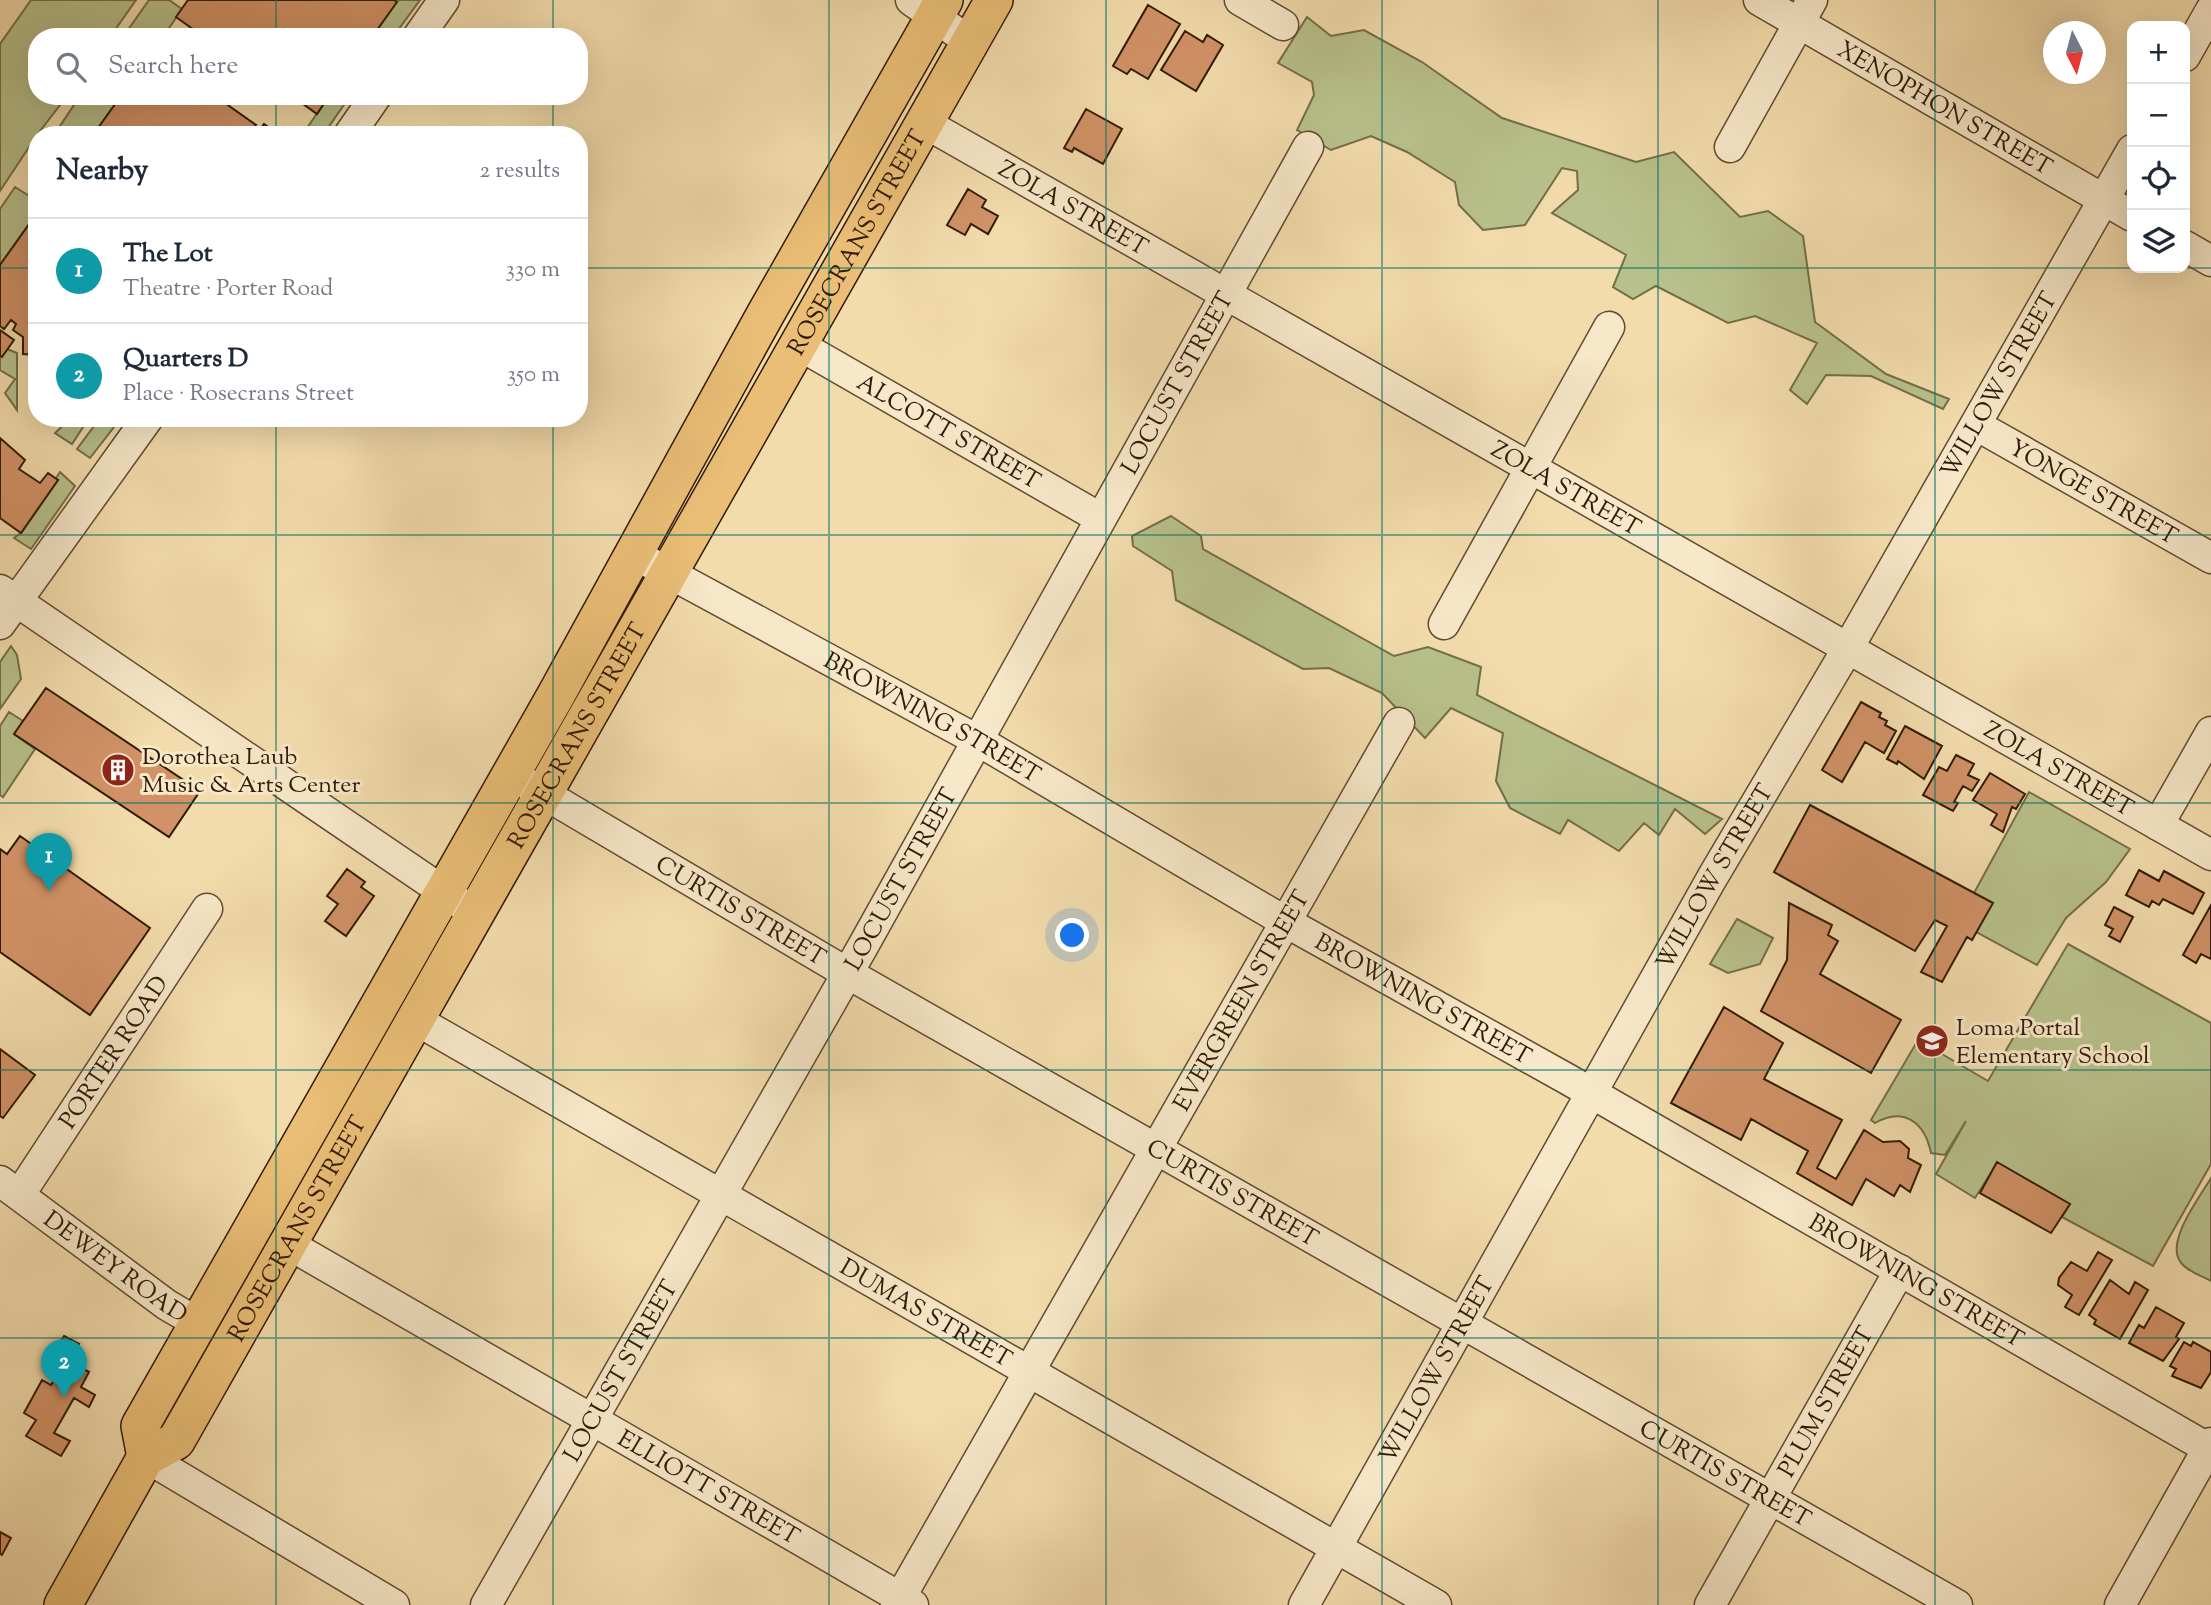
<!DOCTYPE html>
<meta charset="utf-8">
<style>
body{margin:0;font-family:"Sorts Mill Goudy",serif;background:#f2f2f3;color:#1f2937}
.controls{position:absolute;right:21px;top:21px;display:grid;overflow:hidden;border-radius:14px;box-shadow:0 7px 28px #0002}
.controls button{width:63px;height:63px;display:grid;place-items:center;padding:0;border:0;border-bottom:2px solid #e0e1e3;background:#fff;color:#1f2937;font:35px sans-serif}
.compass{position:absolute;left:2043px;top:21px;width:63px;height:63px;border-radius:50%;background:#fff;box-shadow:0 7px 28px #0002;rotate:174deg}
.you{position:absolute;left:1073px;top:936px;width:24px;height:24px;margin:-18px;border:5px solid #fff;border-radius:50%;background:#1a73e8;box-shadow:0 0 0 10px #1a73e833}
.badge{display:grid;place-items:center;width:46px;height:46px;border-radius:50%;background:#8f2418;color:#fff;font-size:23px;font-weight:700}
.pin{position:absolute;translate:-50% -58px;filter:drop-shadow(0 2px 4px #0008)}
.pin::after{content:'';position:absolute;top:37px;width:24px;height:21px;background:inherit;clip-path:polygon(0 0,100% 0,50% 100%)}
.list{margin:0;padding:0;list-style:none}
h2{display:flex;justify-content:space-between;align-items:center;height:91px;margin:0;padding:0 28px;font-size:30px}
h2 small{font-size:23px;font-weight:400;color:#747a83}
.list li{display:grid;grid-template-columns:46px 1fr auto;gap:21px;align-items:center;box-sizing:border-box;height:105px;padding:0 28px;border-top:2px solid #e0e1e3}
.list b{display:block;font-size:26px;white-space:nowrap}
.list p{margin:0;font-size:23px;white-space:nowrap;color:#747a83}
.list em{font-size:23px;font-style:normal;color:#747a83}
.icon{flex:none;width:38px;height:38px;fill:none;stroke:currentColor;stroke-width:2;stroke-linecap:round;stroke-linejoin:round}
.map{position:relative;flex:none;width:2211px;height:1605px;overflow:hidden}
.search{position:absolute;background:#fff;box-shadow:0 7px 28px #0002;left:28px;top:28px;width:560px;height:77px;display:flex;align-items:center;gap:18px;box-sizing:border-box;padding:0 24px;border-radius:28px;color:#747a83;font-size:26px}
.panel{position:absolute;background:#fff;box-shadow:0 7px 28px #0002;left:28px;top:126px;width:560px;height:301px;border-radius:28px}
.map>svg:first-child{display:block}
.green{fill:#b8c18b;stroke:#746e48;stroke-width:2}
.building{fill:#d19267;stroke:#311a06;stroke-width:2}
.lines{fill:none;stroke-linecap:round;stroke-linejoin:round}
.minor-casing{stroke:#624a30;stroke-width:33}
.major-casing{stroke:#311a06;stroke-width:40}
.minor{stroke:#f7e8c9;stroke-width:30}
.major{stroke:#eabe76;stroke-width:37}
.grid{fill:none;stroke:#0f766e;stroke-width:2;stroke-opacity:0.55}
.labels{text-anchor:middle;stroke-width:6;stroke-linejoin:round;paint-order:stroke}
.street-label{font-size:24px;fill:#311a06;stroke:#f7e8c9}
.poi-label{font-size:24px;fill:#311a06;stroke:#f7e8c9;text-anchor:start}
</style>
<div class="map">
<svg width="2211" height="1605" viewBox="0 0 2211 1605">
<rect width="100%" height="100%" fill="#f3dcac"/>
<filter id="stains"><feTurbulence type="fractalNoise" baseFrequency=".00286" numOctaves="4"/><feColorMatrix values="0 0 0 0 .2 0 0 0 0 .09 0 0 0 0 .02 0 0 0 .5 -.17"/></filter>
<radialGradient id="worn" r=".72"><stop offset=".6" stop-color="#630" stop-opacity="0"/><stop offset="1" stop-color="#630" stop-opacity=".3"/></radialGradient>
<!-- green -->
<path class="green" d="M 31,0 L 136,0 L 110,37 L 37,37 L 37,96 L 67,96 L 37,135 L 0,191 L 0,44 Z
M 149,0 L 169,0 L 182,9 L 163,37 L 123,37 Z
M 398,0 L 420,0 L 393,37 L 372,37 Z
M 1307,17 L 1331,36 L 1364,30 L 1422,62 L 1502,118 L 1636,162 L 1674,152 L 1740,217 L 1768,211 L 1803,236 L 1815,322 L 1886,374 L 1949,399 L 1943,409 L 1871,376 L 1826,375 L 1807,404 L 1790,390 L 1817,343 L 1755,316 L 1728,323 L 1656,286 L 1633,299 L 1613,287 L 1626,255 L 1552,213 L 1578,190 L 1577,171 L 1562,168 L 1525,225 L 1483,230 L 1459,205 L 1455,182 L 1407,152 L 1371,136 L 1331,150 L 1297,130 L 1314,95 L 1312,82 L 1278,63 Z
M 80,96 L 121,96 L 93,135 L 66,135 L 58,129 Z
M 329,96 L 350,96 L 323,135 L 307,128 Z
M 15,187 L 37,201 L 37,213 L 0,265 L 0,209 Z
M 7,349 L 17,353 L 17,410 L 5,393 L 15,379 L 0,370 L 0,356 Z
M 71,418 L 89,418 L 72,444 L 55,433 Z
M 100,418 L 121,418 L 90,458 L 77,449 Z
M 60,472 L 75,486 L 31,549 L 14,538 L 22,532 L 58,480 L 56,478 Z
M 1171,516 L 1201,536 L 1203,549 L 1394,656 L 1428,647 L 1481,667 L 1477,695 L 1722,819 L 1705,834 L 1675,809 L 1659,835 L 1644,823 L 1619,851 L 1568,820 L 1560,834 L 1510,808 L 1496,781 L 1503,733 L 1451,708 L 1425,738 L 1382,693 L 1329,668 L 1303,669 L 1176,600 L 1172,571 L 1133,546 L 1132,536 Z
M 11,646 L 17,655 L 21,679 L 0,709 L 0,662 Z
M 9,712 L 23,721 L 15,735 L 35,749 L 3,797 L 0,795 L 0,726 Z
M 2029,792 L 2130,849 L 2106,882 L 2066,918 L 2037,965 L 1976,932 L 1974,893 Z
M 1737,919 L 1773,938 L 1760,964 L 1728,973 L 1710,964 Z
M 2068,944 L 2211,1023 L 2211,1164 L 2153,1266 L 2062,1217 L 2070,1204 L 1997,1163 L 1975,1198 L 1936,1174 L 1966,1121 L 1945,1155 L 1931,1153 C 1925,1123 1904,1106 1875,1123 L 1871,1120 L 1918,1040 L 1988,1081 Z
M 2211,1178 L 2211,1281 C 2202,1276 2189,1272 2182,1264 C 2163,1244 2200,1197 2211,1178 Z"/>
<!-- building -->
<path class="building" d="M 188,0 L 394,0 L 397,2 L 372,37 L 218,37 L 221,33 L 216,30 L 212,37 L 204,37 L 176,17 Z
M 1148,5 L 1180,24 L 1148,79 L 1131,69 L 1127,74 L 1113,66 Z
M 1185,31 L 1203,42 L 1207,35 L 1223,45 L 1196,91 L 1161,70 Z
M 121,96 L 215,96 L 256,125 L 251,130 L 257,134 L 264,124 L 279,135 L 93,135 Z
M 292,96 L 329,96 L 317,114 Z
M 1086,109 L 1122,129 L 1103,164 L 1074,148 L 1072,152 L 1064,148 Z
M 968,189 L 986,200 L 982,207 L 998,216 L 988,234 L 971,224 L 965,235 L 947,225 Z
M 37,213 L 37,355 L 23,354 L 23,337 L 13,330 L 16,324 L 11,320 L 4,329 L 0,326 L 0,265 Z
M 0,330 L 14,340 L 2,357 L 0,356 Z
M 0,438 L 25,460 L 19,469 L 40,483 L 48,473 L 58,480 L 21,533 L 0,518 Z
M 46,688 L 200,791 L 169,837 L 14,734 Z
M 1861,702 L 1881,713 L 1879,717 L 1887,721 L 1885,725 L 1896,731 L 1884,753 L 1865,742 L 1842,782 L 1822,770 Z
M 1905,726 L 1942,746 L 1924,779 L 1898,761 L 1897,764 L 1887,759 Z
M 1956,755 L 1974,764 L 1968,775 L 1979,780 L 1972,791 L 1963,786 L 1954,802 L 1958,803 L 1953,811 L 1923,795 L 1939,767 L 1947,771 Z
M 1990,773 L 2025,794 L 2016,809 L 2012,807 L 2003,832 L 1991,825 L 1997,814 L 1973,800 Z
M 1810,805 L 1993,903 L 1972,940 L 1967,937 L 1942,982 L 1921,972 L 1947,926 L 1935,920 L 1915,951 L 1774,872 Z
M 20,836 L 150,928 L 90,1015 L 0,952 L 0,849 L 7,854 Z
M 347,869 L 365,882 L 361,887 L 374,896 L 346,936 L 325,921 L 338,904 L 327,896 Z
M 2139,870 L 2159,881 L 2164,871 L 2204,893 L 2193,914 L 2163,899 L 2159,905 L 2152,901 L 2149,907 L 2126,895 Z
M 1789,903 L 1832,925 L 1828,935 L 1838,941 L 1820,974 L 1901,1020 L 1871,1073 L 1761,1011 L 1787,960 Z
M 2211,905 L 2211,959 L 2201,954 L 2196,963 L 2183,955 Z
M 2114,907 L 2133,917 L 2120,942 L 2109,936 L 2113,929 L 2105,925 Z
M 1724,1007 L 1783,1043 L 1764,1079 L 1842,1120 L 1817,1168 L 1836,1179 L 1864,1130 L 1883,1142 L 1900,1141 L 1909,1149 L 1908,1158 L 1921,1165 L 1910,1192 L 1900,1185 L 1894,1196 L 1866,1179 L 1852,1205 L 1797,1173 L 1808,1151 L 1751,1119 L 1741,1140 L 1671,1103 Z
M 0,1049 L 35,1075 L 3,1118 L 0,1116 Z
M 1997,1162 L 2070,1204 L 2051,1233 L 1980,1193 Z
M 2098,1252 L 2112,1260 L 2079,1315 L 2065,1307 L 2072,1295 L 2058,1285 L 2059,1278 L 2071,1262 L 2087,1271 Z
M 2110,1280 L 2129,1294 L 2135,1282 L 2148,1290 L 2120,1339 L 2094,1324 L 2096,1320 L 2089,1315 Z
M 2156,1307 L 2184,1323 L 2176,1337 L 2179,1339 L 2163,1361 L 2129,1343 L 2139,1325 L 2144,1328 Z
M 64,1336 L 79,1344 L 69,1361 L 89,1372 L 81,1387 L 95,1395 L 89,1407 L 74,1398 L 54,1433 L 70,1441 L 61,1456 L 26,1436 L 36,1420 L 24,1413 L 42,1380 L 51,1385 L 63,1365 L 52,1358 Z
M 2184,1342 L 2191,1346 L 2193,1342 L 2211,1352 L 2211,1372 L 2201,1388 L 2172,1376 L 2176,1369 L 2170,1366 Z
M 0,1532 L 11,1538 L 2,1555 L 0,1554 Z"/>
<g class="lines">
<defs>
<g id="minor">
<path d="M 911,0 L 970,42"/>
<path d="M 1240,0 L 1283,25"/>
<path id="s1" d="M 1759,0 L 2132,216"/>
<path d="M 418,37 L 444,0"/>
<path d="M 2185,56 L 2211,10"/>
<path id="s2" d="M 923,122 L 2211,855"/>
<path d="M 349,135 L 376,96"/>
<path d="M 1730,147 L 1812,0"/>
<path d="M 2185,246 L 2211,261"/>
<path id="s3" d="M 799,345 L 1100,518"/>
<path id="s4" d="M 1976,425 L 2211,558"/>
<path id="s5" d="M 634,554 L 977,740 L 1284,921 L 1569,1080 L 2211,1450"/>
<path d="M 0,590 L 475,913"/>
<path d="M 0,624 L 148,418"/>
<path d="M 1444,624 L 1609,327"/>
<path id="s6" d="M 524,782 L 847,973 L 1957,1605"/>
<path d="M 2158,825 L 2211,732"/>
<path id="s7" d="M 416,1020 L 1436,1605"/>
<path id="s8" d="M 0,1181 L 167,1305 L 198,1323"/>
<path id="s9" d="M 20,1194 L 207,909"/>
<path id="s10" d="M 288,1244 L 913,1605"/>
<path d="M 146,1457 L 394,1605"/>
<path id="s11" d="M 486,1605 L 862,948 L 1308,147"/>
<path id="s12" d="M 896,1605 L 1399,723"/>
<path id="s13" d="M 1304,1605 L 1712,878 L 1848,648 L 2132,150"/>
<path id="s14" d="M 1710,1605 L 1900,1270"/>
<path d="M 2120,1605 L 2211,1443"/>
</g>
<g id="major">
<path d="M 146,1457 L 140,1426 L 556,695 L 765,315 L 944,0"/>
<path id="s15" d="M 63,1605 L 146,1457 L 176,1441 L 994,0"/>
</g>
</defs>
<!-- minor casing -->
<use href="#minor" class="minor-casing"/>
<!-- major casing -->
<use href="#major" class="major-casing"/>
<!-- minor -->
<use href="#minor" class="minor"/>
<!-- major -->
<use href="#major" class="major"/>
</g>
<!-- grid -->
<path class="grid" d="M 276,0 L 276,37M 553,0 L 553,37M 829,0 L 829,1605M 1106,0 L 1106,1605M 1382,0 L 1382,1605M 1658,0 L 1658,1605M 1935,0 L 1935,1605M 276,96 L 276,135M 553,96 L 553,135M 0,268 L 37,268M 579,268 L 2132,268M 2185,268 L 2211,268M 276,418 L 276,1605M 553,418 L 553,1605M 0,535 L 2211,535M 0,803 L 2211,803M 0,1070 L 2211,1070M 0,1338 L 2211,1338"/>
<!-- icons -->
<defs>
<symbol id="building-disc" viewBox="-11 -11 22 22"><circle r="9.5" fill="#8f2418" stroke="#f7e8c9"/><path d="M-4-6H4V6H1V3H-1V6H-4ZM-2.5-4.3h1.7v1.8h-1.7ZM.8-4.3h1.7v1.8H.8ZM-2.5-1h1.7V.8h-1.7ZM.8-1h1.7V.8H.8Z" fill="#fff"/></symbol>
<symbol id="school-disc" viewBox="-11 -11 22 22"><circle r="9.5" fill="#8f2418" stroke="#f7e8c9"/><path d="M0-5L7-2L0 1L-7-2ZM-4 1L0 2.5L4 1V4Q0 6-4 4Z" fill="#fff"/></symbol>
</defs>
<g fill-rule="evenodd">
<use href="#building-disc" x="99" y="751" width="38" height="38"/>
<use href="#school-disc" x="1913" y="1022" width="38" height="38"/>
</g>
<g class="labels">
<!-- street labels -->
<g class="street-label">
<text dy="8" stroke="none"><textPath href="#s1" startOffset="215">XENOPHON STREET</textPath></text>
<text dy="8" stroke="none"><textPath href="#s2" startOffset="173">ZOLA STREET</textPath></text>
<text dy="8" stroke="none"><textPath href="#s15" startOffset="1582">ROSECRANS STREET</textPath></text>
<text dy="8" stroke="none"><textPath href="#s11" startOffset="1404">LOCUST STREET</textPath></text>
<text dy="8" stroke="none"><textPath href="#s13" startOffset="1404">WILLOW STREET</textPath></text>
<text dy="8" stroke="none"><textPath href="#s3" startOffset="173">ALCOTT STREET</textPath></text>
<text dy="8" stroke="none"><textPath href="#s2" startOffset="740">ZOLA STREET</textPath></text>
<text dy="8" stroke="none"><textPath href="#s4" startOffset="135">YONGE STREET</textPath></text>
<text dy="8" stroke="none"><textPath href="#s5" startOffset="340">BROWNING STREET</textPath></text>
<text dy="8" stroke="none"><textPath href="#s15" startOffset="1015">ROSECRANS STREET</textPath></text>
<text dy="8" stroke="none"><textPath href="#s2" startOffset="1307">ZOLA STREET</textPath></text>
<text dy="8" stroke="none"><textPath href="#s13" startOffset="836">WILLOW STREET</textPath></text>
<text dy="8" stroke="none"><textPath href="#s11" startOffset="836">LOCUST STREET</textPath></text>
<text dy="8" stroke="none"><textPath href="#s6" startOffset="252">CURTIS STREET</textPath></text>
<text dy="8" stroke="none"><textPath href="#s12" startOffset="696">EVERGREEN STREET</textPath></text>
<text dy="8" stroke="none"><textPath href="#s5" startOffset="906">BROWNING STREET</textPath></text>
<text dy="8" stroke="none"><textPath href="#s9" startOffset="170">PORTER ROAD</textPath></text>
<text dy="8" stroke="none"><textPath href="#s6" startOffset="819">CURTIS STREET</textPath></text>
<text dy="8" stroke="none"><textPath href="#s15" startOffset="448">ROSECRANS STREET</textPath></text>
<text dy="8" stroke="none"><textPath href="#s8" startOffset="144">DEWEY ROAD</textPath></text>
<text dy="8" stroke="none"><textPath href="#s5" startOffset="1474">BROWNING STREET</textPath></text>
<text dy="8" stroke="none"><textPath href="#s7" startOffset="588">DUMAS STREET</textPath></text>
<text dy="8" stroke="none"><textPath href="#s13" startOffset="270">WILLOW STREET</textPath></text>
<text dy="8" stroke="none"><textPath href="#s11" startOffset="270">LOCUST STREET</textPath></text>
<text dy="8" stroke="none"><textPath href="#s14" startOffset="234">PLUM STREET</textPath></text>
<text dy="8" stroke="none"><textPath href="#s6" startOffset="1386">CURTIS STREET</textPath></text>
<text dy="8" stroke="none"><textPath href="#s10" startOffset="486">ELLIOTT STREET</textPath></text>
</g>
<!-- poi labels -->
<g class="poi-label">
<text x="142" y="764">Dorothea Laub<tspan x="142" dy="28">Music &amp; Arts Center</tspan></text>
<text x="1956" y="1035">Loma Portal<tspan x="1956" dy="28">Elementary School</tspan></text>
</g>
</g>
<rect width="100%" height="100%" filter="url(#stains)"/>
<rect width="100%" height="100%" fill="url(#worn)"/>
</svg>
<div class="controls">
<button>+</button>
<button>−</button>
<button><svg class="icon" aria-label="locate" viewBox="0 0 24 24"><circle cx="12" cy="12" r="6"/><path d="M12 2v4M12 18v4M2 12h4M18 12h4"/></svg></button>
<button><svg class="icon" aria-label="layers" viewBox="0 0 24 24"><path d="M12 4l9 5-9 5-9-5zM3 14l9 5 9-5"/></svg></button>
</div>
<svg class="compass" viewBox="-18 -18 36 36"><path d="M0-13l5 13h-10z" fill="#e53935"/><path d="M0 13l5-13h-10z" fill="#747a83"/></svg>
<div class="you"></div>
<div class="pin badge" style="left:49px;top:891px;background:#0f9aa8">1</div>
<div class="pin badge" style="left:64px;top:1397px;background:#0f9aa8">2</div>
<div class="search"><svg class="icon" aria-label="search" viewBox="0 0 24 24"><circle cx="10" cy="10" r="6"/><path d="M15 15l6 6"/></svg>Search here</div>
<section class="panel">
<h2>Nearby<small>2 results</small></h2>
<ul class="list">
<li><span class="badge" style="background:#0f9aa8">1</span><div><b>The Lot</b><p>Theatre · Porter Road</p></div><em>330 m</em></li>
<li><span class="badge" style="background:#0f9aa8">2</span><div><b>Quarters D</b><p>Place · Rosecrans Street</p></div><em>350 m</em></li>
</ul>
</section>
</div>
